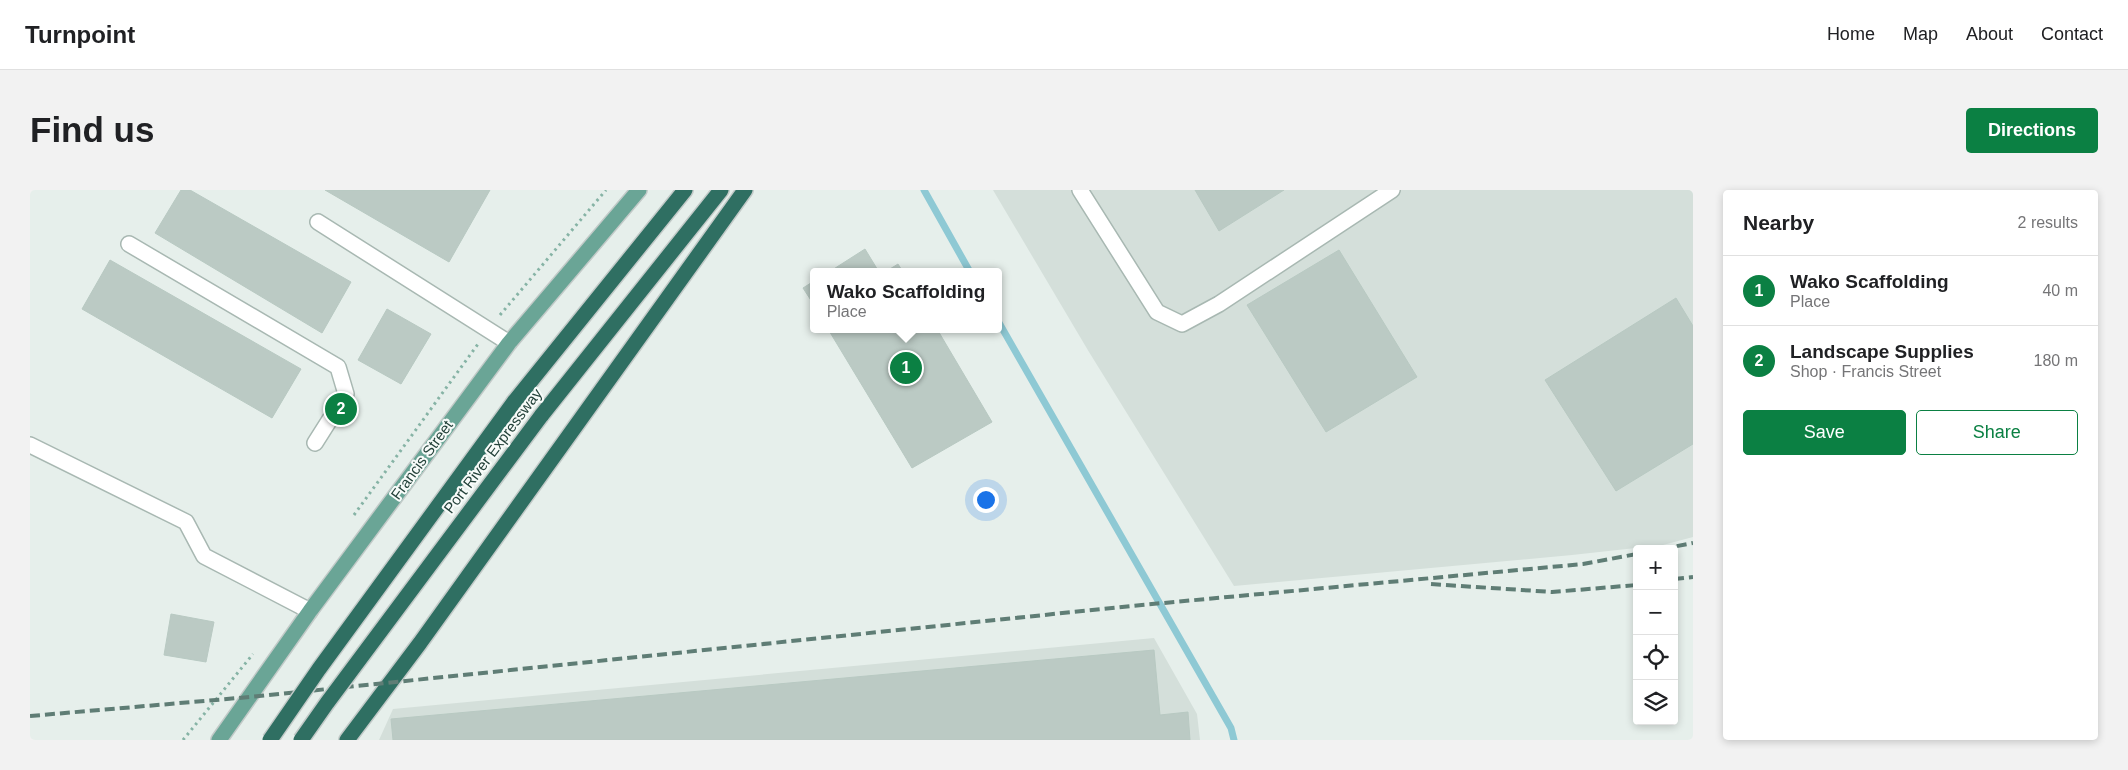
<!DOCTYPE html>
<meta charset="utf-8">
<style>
body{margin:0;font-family:Helvetica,sans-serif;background:#f2f2f2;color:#202124}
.controls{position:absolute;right:15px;bottom:15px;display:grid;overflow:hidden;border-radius:5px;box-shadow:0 2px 8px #0003}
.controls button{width:45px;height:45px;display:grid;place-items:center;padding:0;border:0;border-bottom:1px solid #e0e0e0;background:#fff;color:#202124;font:25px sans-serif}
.you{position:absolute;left:955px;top:309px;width:18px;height:18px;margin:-12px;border:4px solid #fff;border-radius:50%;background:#1a73e8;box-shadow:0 0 0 8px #1a73e833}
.badge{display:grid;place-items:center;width:32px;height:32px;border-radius:50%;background:#0b8043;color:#fff;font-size:16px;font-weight:700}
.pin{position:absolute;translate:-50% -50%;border:2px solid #fff;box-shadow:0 1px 5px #0006}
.popup{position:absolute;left:780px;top:78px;width:192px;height:65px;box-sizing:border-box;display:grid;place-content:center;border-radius:5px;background:#fff;filter:drop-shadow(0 1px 4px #0005);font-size:16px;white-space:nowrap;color:#757577}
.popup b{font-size:19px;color:#202124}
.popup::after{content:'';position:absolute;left:50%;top:100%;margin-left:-10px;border:10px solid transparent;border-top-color:#fff}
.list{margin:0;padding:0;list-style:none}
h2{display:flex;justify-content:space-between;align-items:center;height:65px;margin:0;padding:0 20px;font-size:21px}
h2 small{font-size:16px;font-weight:400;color:#757577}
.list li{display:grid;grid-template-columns:32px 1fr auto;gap:15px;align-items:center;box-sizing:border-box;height:70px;padding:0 20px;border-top:1px solid #e0e0e0}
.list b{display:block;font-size:19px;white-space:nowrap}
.list p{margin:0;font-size:16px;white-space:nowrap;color:#757577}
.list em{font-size:16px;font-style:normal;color:#757577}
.actions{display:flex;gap:10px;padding:15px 20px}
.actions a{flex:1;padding:11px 0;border:1px solid #0b8043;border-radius:5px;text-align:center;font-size:18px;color:#0b8043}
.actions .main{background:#0b8043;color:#fff}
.icon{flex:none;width:28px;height:28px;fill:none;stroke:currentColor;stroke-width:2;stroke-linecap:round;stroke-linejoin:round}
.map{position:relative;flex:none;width:1663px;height:550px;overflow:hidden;border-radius:5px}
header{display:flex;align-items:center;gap:30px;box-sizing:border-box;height:70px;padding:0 25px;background:#fff;border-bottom:1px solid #e0e0e0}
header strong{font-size:24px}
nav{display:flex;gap:28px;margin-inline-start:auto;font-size:18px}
.intro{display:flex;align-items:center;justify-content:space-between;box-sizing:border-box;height:120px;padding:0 30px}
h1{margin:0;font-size:35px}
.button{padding:12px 22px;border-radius:5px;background:#0b8043;color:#fff;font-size:18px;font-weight:700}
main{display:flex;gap:30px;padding:0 30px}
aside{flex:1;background:#fff;border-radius:5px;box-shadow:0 2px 8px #0003}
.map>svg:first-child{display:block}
.built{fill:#d4dfda}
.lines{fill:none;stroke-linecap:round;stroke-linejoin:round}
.stream{stroke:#8ec9d4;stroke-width:7}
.building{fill:#bbcac4;stroke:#b8c9c2}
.minor-casing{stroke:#a8b8b2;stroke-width:18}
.major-casing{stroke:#c2cac8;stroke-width:18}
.highway-casing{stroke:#c2cac8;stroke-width:18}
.path{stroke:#86b3a5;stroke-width:3;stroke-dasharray:2.5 4;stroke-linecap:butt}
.minor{stroke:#fff;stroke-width:15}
.major{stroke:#6aa596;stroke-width:15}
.highway{stroke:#2f6f62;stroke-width:15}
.rail{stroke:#5f7d75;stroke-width:4;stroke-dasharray:10 5;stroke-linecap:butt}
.highway-bridge-casing{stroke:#c2cac8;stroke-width:18;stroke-linecap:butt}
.highway-bridge{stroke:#2f6f62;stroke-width:15}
.labels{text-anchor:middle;stroke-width:4;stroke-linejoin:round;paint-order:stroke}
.street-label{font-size:15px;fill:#24423a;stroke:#f7fbf9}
</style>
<header>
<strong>Turnpoint</strong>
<nav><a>Home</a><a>Map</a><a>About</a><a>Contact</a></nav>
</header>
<div class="intro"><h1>Find us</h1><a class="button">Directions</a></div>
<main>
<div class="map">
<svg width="1663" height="550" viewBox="0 0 1663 550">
<rect width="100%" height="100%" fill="#e6efeb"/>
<!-- built -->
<path class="built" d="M 963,0 L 1663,0 L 1663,347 L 1633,355 L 1542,365 L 1204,396 L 1059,162 Z
M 1124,448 L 1167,524 L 1170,550 L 349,550 L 363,519 Z"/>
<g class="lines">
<!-- stream -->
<path class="stream" d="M 894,0 L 940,82
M 968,131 L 1201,538 L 1204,550"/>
</g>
<!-- building -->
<path class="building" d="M 151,0 L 160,0 L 321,92 L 292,143 L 125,43 Z
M 295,0 L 460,0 L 419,72 Z
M 1165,0 L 1254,0 L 1189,41 Z
M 835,59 L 849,82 L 799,82 Z
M 1309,60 L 1387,187 L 1296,242 L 1217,115 Z
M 80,70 L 271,179 L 242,228 L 52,119 Z
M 868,74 L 873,82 L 855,82 Z
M 784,91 L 784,115 L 773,98 Z
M 1646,108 L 1663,136 L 1663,254 L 1586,301 L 1515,190 Z
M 357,119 L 401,144 L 371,194 L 328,170 Z
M 798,139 L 907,139 L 962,232 L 882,278 Z
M 141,424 L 184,432 L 176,472 L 134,465 Z
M 1124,460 L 1130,525 L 1158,522 L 1160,550 L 363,550 L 361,529 Z"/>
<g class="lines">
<defs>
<path id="minor" d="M 1050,0 L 1127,122 L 1152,134 L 1189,114 L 1362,0
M 288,32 L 479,153
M 99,54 L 308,177 L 316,204 L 285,253
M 0,255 L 156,332 L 174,366 L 280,421"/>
<path id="major" d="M 189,550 L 280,421 L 479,153 L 609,0"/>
<path id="highway" d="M 484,212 L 655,0
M 511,226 L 691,0
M 317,550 L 390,453 L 715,0"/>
</defs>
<!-- minor casing -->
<use href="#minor" class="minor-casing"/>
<!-- major casing -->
<use href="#major" class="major-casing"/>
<!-- highway casing -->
<use href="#highway" class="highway-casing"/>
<!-- path -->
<path class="path" d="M 470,125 L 576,0
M 324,325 L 448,154
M 153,550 L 223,464"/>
<!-- minor -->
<use href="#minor" class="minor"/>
<!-- major -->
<use href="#major" class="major"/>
<!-- highway -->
<use href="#highway" class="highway"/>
<!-- rail -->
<path class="rail" d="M 1632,359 L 1663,353
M 1644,389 L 1663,387
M 1401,394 L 1522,402 L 1607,395
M 0,526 L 220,507 L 1101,416 L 1553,374 L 1607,364"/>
<defs>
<path id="highway-bridge" d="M 240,550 L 289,479 L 484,212
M 271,550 L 297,513 L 511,226"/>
</defs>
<!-- highway-bridge casing -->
<use href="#highway-bridge" class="highway-bridge-casing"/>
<!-- highway-bridge -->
<use href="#highway-bridge" class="highway-bridge"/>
</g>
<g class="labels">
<!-- street labels -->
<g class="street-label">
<text transform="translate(463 261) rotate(-53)" y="5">Port River Expressway</text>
<text transform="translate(392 270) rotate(-54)" y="5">Francis Street</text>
</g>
</g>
</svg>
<div class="controls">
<button>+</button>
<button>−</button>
<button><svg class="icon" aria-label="locate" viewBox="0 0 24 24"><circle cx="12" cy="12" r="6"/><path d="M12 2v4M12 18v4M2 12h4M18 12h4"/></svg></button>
<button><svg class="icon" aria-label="layers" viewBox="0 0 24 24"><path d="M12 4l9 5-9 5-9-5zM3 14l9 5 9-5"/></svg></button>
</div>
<div class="you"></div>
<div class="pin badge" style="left:876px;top:178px">1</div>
<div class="popup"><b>Wako Scaffolding</b>Place</div>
<div class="pin badge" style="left:311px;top:219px">2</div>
</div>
<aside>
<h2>Nearby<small>2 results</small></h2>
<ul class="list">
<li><span class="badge">1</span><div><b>Wako Scaffolding</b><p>Place</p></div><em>40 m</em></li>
<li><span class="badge">2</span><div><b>Landscape Supplies</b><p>Shop · Francis Street</p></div><em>180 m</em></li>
</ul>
<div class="actions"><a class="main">Save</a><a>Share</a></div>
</aside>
</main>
